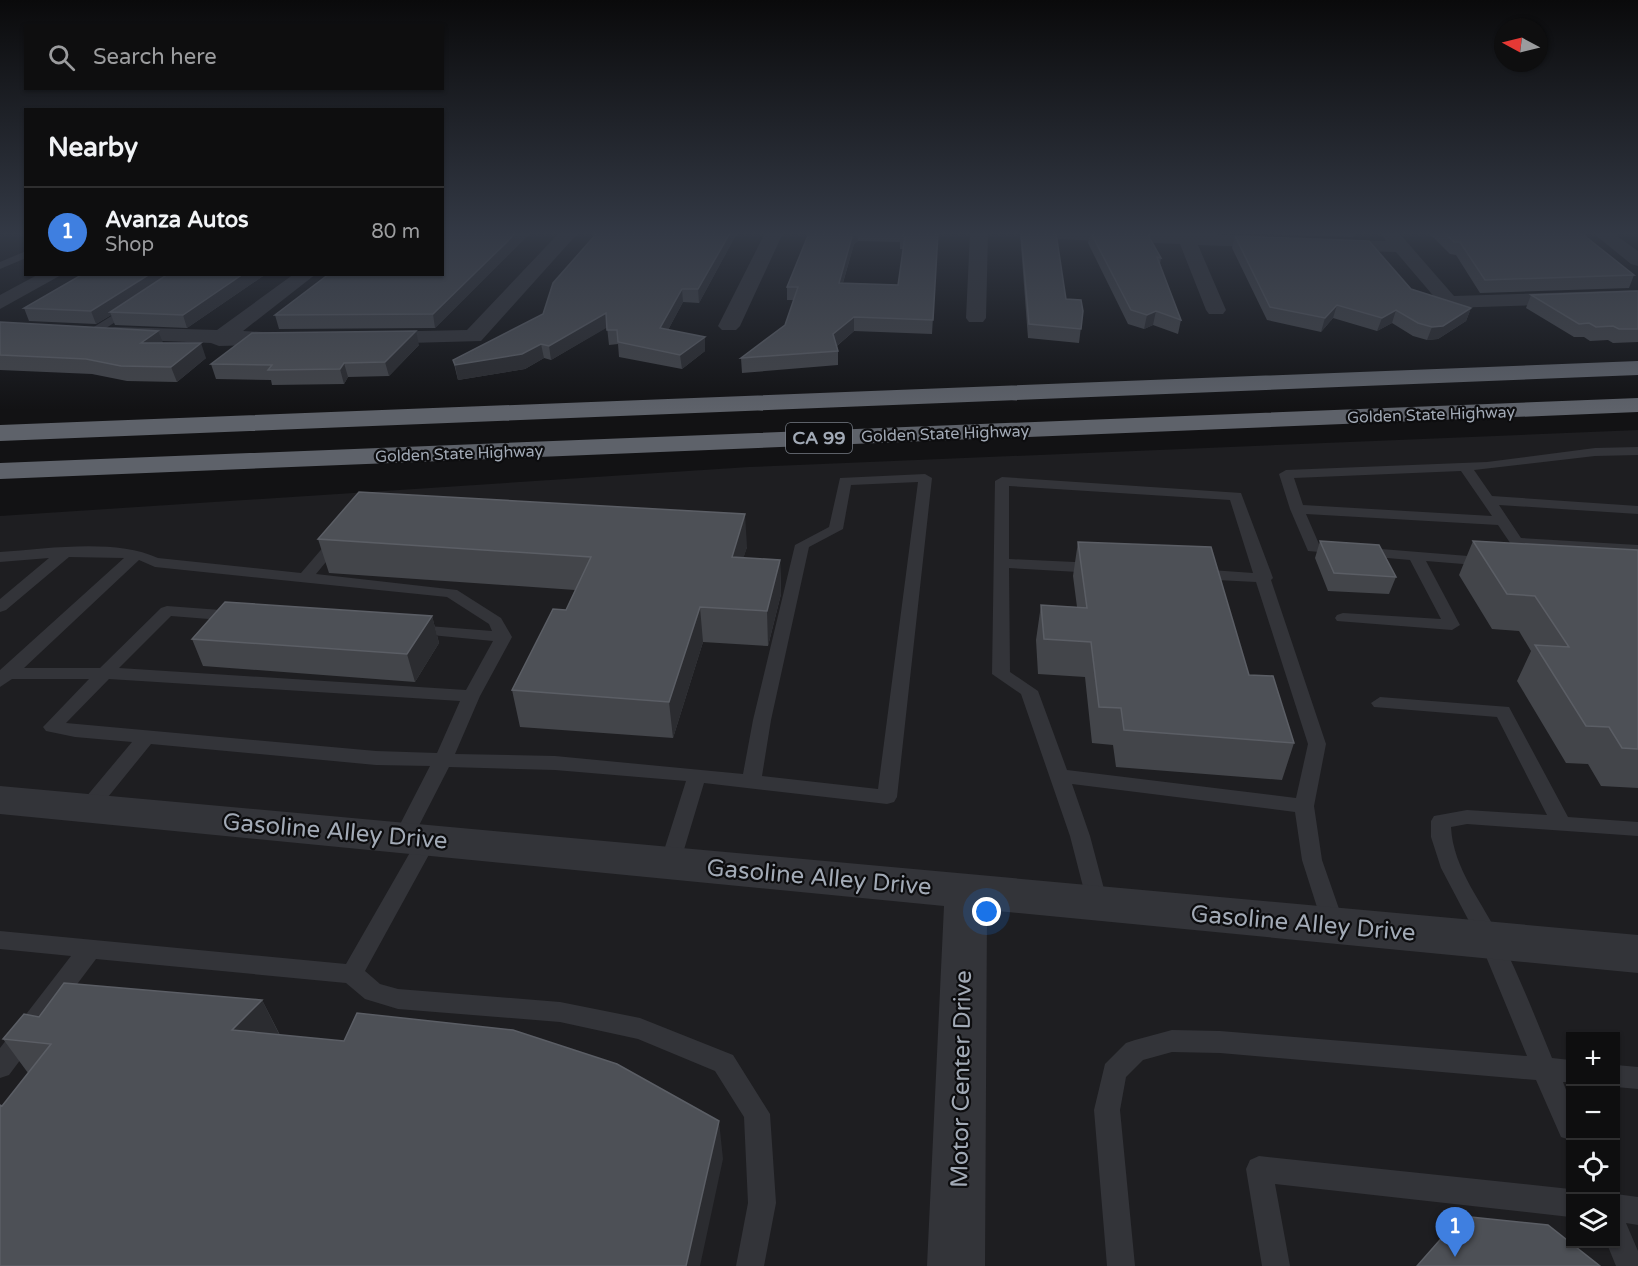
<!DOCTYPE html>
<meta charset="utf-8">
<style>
body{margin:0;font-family:"Varela Round",sans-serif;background:#171718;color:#f1f3f6}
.controls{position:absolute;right:18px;bottom:18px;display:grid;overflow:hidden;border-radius:0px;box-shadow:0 2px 4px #0004}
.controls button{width:54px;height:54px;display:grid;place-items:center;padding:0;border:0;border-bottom:2px solid #2e2e2f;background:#0e0e0f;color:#f1f3f6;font:30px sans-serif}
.compass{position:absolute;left:1494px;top:18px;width:54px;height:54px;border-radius:50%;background:#0e0e0f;box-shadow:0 2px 4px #0004;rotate:277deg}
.you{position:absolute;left:987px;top:912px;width:21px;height:21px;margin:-15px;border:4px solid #fff;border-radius:50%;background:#1a73e8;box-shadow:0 0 0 9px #1a73e833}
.badge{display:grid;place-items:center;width:39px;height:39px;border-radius:50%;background:#0f766e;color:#fff;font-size:20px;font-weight:700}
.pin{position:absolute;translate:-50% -50px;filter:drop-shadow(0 2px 3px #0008)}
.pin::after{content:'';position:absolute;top:32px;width:21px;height:18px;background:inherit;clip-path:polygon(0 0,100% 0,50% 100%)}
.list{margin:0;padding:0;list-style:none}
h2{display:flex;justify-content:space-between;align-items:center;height:78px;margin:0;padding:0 24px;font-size:26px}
h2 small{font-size:20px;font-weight:400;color:#9b9c9e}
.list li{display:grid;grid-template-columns:39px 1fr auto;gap:18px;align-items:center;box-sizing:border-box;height:90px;padding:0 24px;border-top:2px solid #2e2e2f}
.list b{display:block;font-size:22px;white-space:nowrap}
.list p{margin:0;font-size:20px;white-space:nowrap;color:#9b9c9e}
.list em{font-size:20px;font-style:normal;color:#9b9c9e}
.icon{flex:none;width:33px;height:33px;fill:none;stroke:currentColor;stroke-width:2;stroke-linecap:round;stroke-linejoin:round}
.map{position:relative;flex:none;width:1638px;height:1266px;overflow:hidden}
.search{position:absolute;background:#0e0e0f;box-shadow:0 2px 4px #0004;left:24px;top:24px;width:420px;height:66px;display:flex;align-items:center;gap:15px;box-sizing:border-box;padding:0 21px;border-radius:0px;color:#9b9c9e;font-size:22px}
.panel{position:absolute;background:#0e0e0f;box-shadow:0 2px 4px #0004;left:24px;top:108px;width:420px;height:168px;border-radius:0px}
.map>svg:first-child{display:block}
.built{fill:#1e1e21;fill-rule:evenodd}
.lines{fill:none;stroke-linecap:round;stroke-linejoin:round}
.service{fill:#333439;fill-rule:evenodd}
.minor{fill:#333439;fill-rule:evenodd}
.tertiary{fill:#333439;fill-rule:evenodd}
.motorway{fill:#5e626a;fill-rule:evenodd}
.wall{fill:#43454a;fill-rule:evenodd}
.shaded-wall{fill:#2b2c30}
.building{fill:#4d5056;stroke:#5b5e65;stroke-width:1.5}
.labels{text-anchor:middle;stroke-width:4.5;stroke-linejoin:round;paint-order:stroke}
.far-street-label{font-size:16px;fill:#a2aab6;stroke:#0d0d0f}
.shield{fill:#0d0d0f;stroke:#757b84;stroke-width:1.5}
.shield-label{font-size:18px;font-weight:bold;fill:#a2aab6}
.near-street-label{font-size:24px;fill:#a2aab6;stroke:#0d0d0f}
</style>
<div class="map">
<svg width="1638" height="1266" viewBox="0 0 1638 1266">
<rect width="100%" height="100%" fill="#121214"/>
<!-- built -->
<path class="built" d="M 1638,430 L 1638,1266 L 0,1266 L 0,516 L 749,467 ZM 1570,1036 L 1616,1036 L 1616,1244 L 1570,1244 Z"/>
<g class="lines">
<!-- service -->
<path class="service" d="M 26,251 L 26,258 L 0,269 L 0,262 Z
M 126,307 L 135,309 L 97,334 L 89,334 L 89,330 Z
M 1638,447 L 1638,455 L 1595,456 L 1474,470 L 1492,496 L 1638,506 L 1638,514 L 1499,505 L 1521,538 L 1638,545 L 1638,553 L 1528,547 L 1538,562 L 1530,567 L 1525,565 L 1498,525 L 1306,514 L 1319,544 L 1493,558 L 1496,561 L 1488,566 L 1426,561 L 1460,625 L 1452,630 L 1337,621 L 1335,618 L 1337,615 L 1343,613 L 1441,619 L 1410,560 L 1308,551 L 1290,509 L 1279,474 L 1286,470 L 1487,462 L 1595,448 ZM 1461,471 L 1492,516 L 1303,505 L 1294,478 Z
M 925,474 L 932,478 L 897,797 L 894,802 L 887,804 L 704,783 L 680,863 L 677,869 L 670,871 L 663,869 L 660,863 L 686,781 L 555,770 L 449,767 L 410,843 L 403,846 L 396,843 L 393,838 L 430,766 L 376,765 L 151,744 L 95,813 L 88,815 L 81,813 L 78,808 L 81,803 L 132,742 L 75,737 L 46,731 L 43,727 L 89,679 L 12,679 L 0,687 L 0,670 L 124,558 L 69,557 L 6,610 L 0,612 L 0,599 L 49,558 L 0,562 L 0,552 C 47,549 114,538 158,558 L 301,573 L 332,537 L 337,536 L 344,540 L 316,574 L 457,590 L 501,618 L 512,637 L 480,696 L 455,754 L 555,756 L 743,774 L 753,720 L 795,545 L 829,527 L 840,478 ZM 918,482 L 878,789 L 762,776 L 771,720 L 809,547 L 843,529 L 851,485 ZM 139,560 L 155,567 L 447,597 L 489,624 L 492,631 L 416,625 L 408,630 L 410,633 L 493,641 L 466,690 L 119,668 L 171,616 L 234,621 L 242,616 L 234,611 L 167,606 L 161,608 L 100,668 L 24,668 ZM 109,679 L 460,701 L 437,753 L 376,751 L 66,723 Z
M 1002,477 L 1241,493 L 1273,578 L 1271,580 L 1326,744 L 1314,806 L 1322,860 L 1345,926 L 1342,932 L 1334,935 L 1326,932 L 1323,926 L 1302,860 L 1295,812 L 1072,784 L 1090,836 L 1108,904 L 1105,910 L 1097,913 L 1089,910 L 1070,836 L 1021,694 L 992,674 L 995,481 ZM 1009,486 L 1230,500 L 1253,573 L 1197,569 L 1189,574 L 1197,579 L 1256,582 L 1308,744 L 1296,798 L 1067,770 L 1038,691 L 1010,672 L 1009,568 L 1096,573 L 1104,568 L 1096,563 L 1009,559 Z
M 1380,697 L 1509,707 L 1568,817 L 1638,822 L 1638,836 L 1467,824 L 1451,827 C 1453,869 1483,903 1501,940 C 1520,978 1536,1019 1552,1058 L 1570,1060 L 1570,1082 L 1563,1082 L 1570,1100 L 1570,1140 L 1561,1137 L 1536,1080 L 1220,1053 L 1172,1052 L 1143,1060 L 1126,1077 L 1120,1110 L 1135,1266 L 1107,1266 L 1094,1110 L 1105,1064 L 1126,1043 L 1135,1040 L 1172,1030 L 1220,1031 L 1527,1056 L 1480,942 L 1441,868 L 1431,837 L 1431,821 L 1434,816 L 1467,810 L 1547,815 L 1497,717 L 1374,707 L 1371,703 Z
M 427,832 L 434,835 L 437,840 L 365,971 L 380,984 L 398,989 L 560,1002 L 640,1018 L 733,1055 L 770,1114 L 776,1203 L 764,1266 L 736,1266 L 748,1203 L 744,1117 L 715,1071 L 638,1039 L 560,1022 L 398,1009 L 365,999 L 346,983 L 96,959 L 9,1075 L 0,1078 L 0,1048 L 71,956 L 0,949 L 0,931 L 346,964 L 420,835 Z
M 1616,1065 L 1638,1067 L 1638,1089 L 1616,1087 Z
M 1259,1156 L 1570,1189 L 1570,1217 L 1275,1184 L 1290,1266 L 1262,1266 L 1246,1169 L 1250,1160 Z
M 1616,1194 L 1638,1197 L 1638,1225 L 1626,1223 L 1638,1251 L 1638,1266 L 1616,1266 L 1607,1244 L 1616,1244 Z"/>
<!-- minor -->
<path class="minor" d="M 559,233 L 578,233 L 481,341 L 373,344 L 365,343 L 362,338 L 365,333 L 373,332 L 467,330 Z
M 765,233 L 783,233 L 740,326 L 736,330 L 722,330 L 718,326 Z
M 970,233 L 988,233 L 986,318 L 983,322 L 969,322 L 966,318 Z
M 1019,233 L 1193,233 L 1278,238 L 1287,243 L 1278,248 L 1198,245 L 1226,310 L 1223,314 L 1209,314 L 1206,310 L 1180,244 L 1028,238 Z
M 1380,233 L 1399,233 L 1454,296 L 1638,290 L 1638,302 L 1449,308 L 1442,306 L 1396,252 L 1330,250 L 1321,245 L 1330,240 L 1386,241 Z
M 1593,233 L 1613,233 L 1638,251 L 1638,266 L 1631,264 Z
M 294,274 L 316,274 L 243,331 L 296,334 L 299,339 L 296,344 L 219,346 L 211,343 L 115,339 L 107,338 L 104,333 L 107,328 L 115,327 L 217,330 Z
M 0,786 L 1638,935 L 1638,973 L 987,910 L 985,1266 L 927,1266 L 944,906 L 0,814 Z"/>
<!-- tertiary -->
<path class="tertiary" d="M 39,274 L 63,274 L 0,309 L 0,295 Z"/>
<!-- motorway -->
<path class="motorway" d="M 1638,361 L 1638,375 L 0,441 L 0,425 Z
M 1638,398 L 1638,412 L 0,479 L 0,463 Z"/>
</g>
<!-- wall -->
<path class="wall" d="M 442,233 L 530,233 L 435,328 L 279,329 L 275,315 Z
M 597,233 L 737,233 L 699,303 L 683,302 L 668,330 L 705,351 L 682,369 L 619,357 L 618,344 L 609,345 L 607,327 L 551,360 L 544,358 L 525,369 L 458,380 L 453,360 L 543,314 Z
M 809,233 L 938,233 L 932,334 L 854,331 L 837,346 L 838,351 L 838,365 L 742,373 L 741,358 L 785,325 L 794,300 L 787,300 L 787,287 ZM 858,241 L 900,242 L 900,249 L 903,249 L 898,285 L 843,283 L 854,244 Z
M 1020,233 L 1056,233 L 1066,299 L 1083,311 L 1079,343 L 1028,338 Z
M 1090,233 L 1150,233 L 1149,238 L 1161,258 L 1160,264 L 1181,320 L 1178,334 L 1153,325 L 1144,329 L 1128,324 L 1088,243 Z
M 1246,233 L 1354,233 L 1353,237 Z
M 1429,233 L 1581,233 L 1634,275 L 1629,288 L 1480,293 L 1456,255 L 1450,254 Z
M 1235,236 L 1411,289 L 1471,308 L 1466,321 L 1438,339 L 1427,340 L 1413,336 L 1392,323 L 1377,331 L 1333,318 L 1321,332 L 1267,320 L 1232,248 Z
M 266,274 L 187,328 L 115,325 L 111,315 L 96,324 L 29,321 L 24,308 Z
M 1638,291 L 1638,342 L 1613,343 L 1608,340 L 1590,341 L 1584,337 L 1574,337 L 1526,308 L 1531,295 Z
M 0,322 L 163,343 L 206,358 L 177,382 L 127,381 L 92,374 L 0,370 Z
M 419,345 L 389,376 L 348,377 L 344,384 L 272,385 L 271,380 L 216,379 L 211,364 Z
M 318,539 L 747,547 L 743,558 L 780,560 L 781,594 L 768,646 L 703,642 L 673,738 L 520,727 L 512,690 L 566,610 L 575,590 L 329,573 Z
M 1320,541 L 1396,577 L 1389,594 L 1328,591 L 1315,558 Z
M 1473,541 L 1638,550 L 1638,788 L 1601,786 L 1588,764 L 1566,763 L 1517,681 L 1531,651 L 1519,631 L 1492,629 L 1459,575 Z
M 1078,542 L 1249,675 L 1294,743 L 1282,780 L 1116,767 L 1113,745 L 1092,743 L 1085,677 L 1038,674 L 1036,640 L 1041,605 L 1077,607 L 1073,576 Z
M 432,616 L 439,643 L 415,682 L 203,666 L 192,639 Z
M 262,1000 L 280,1035 L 723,1159 L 2,1106 L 28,1073 L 3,1039 L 39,1017 Z"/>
<!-- shaded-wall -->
<path class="shaded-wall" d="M 516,233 L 530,233 L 435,328 L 433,314 Z
M 730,233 L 737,233 L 699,303 L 698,289 Z
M 853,233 L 858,233 L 858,241 L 854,244 L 839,296 L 839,283 Z
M 150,274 L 175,274 L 110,312 L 111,315 L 96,324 L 91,311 Z
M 243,274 L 266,274 L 187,328 L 183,315 Z
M 682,289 L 683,302 L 661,343 L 660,328 Z
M 1337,305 L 1333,318 L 1321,332 L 1325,318 Z
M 1471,308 L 1466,321 L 1438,339 L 1427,340 L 1432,327 Z
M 1396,310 L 1392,323 L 1377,331 L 1382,318 Z
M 1156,311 L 1153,325 L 1144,329 L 1147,315 Z
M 606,313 L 608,327 L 551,360 L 549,346 Z
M 854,317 L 854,331 L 833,349 L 833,334 Z
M 158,331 L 164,345 L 141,343 Z
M 416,331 L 419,345 L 389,376 L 385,362 Z
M 705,337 L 705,351 L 682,369 L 680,355 Z
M 201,343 L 206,358 L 177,382 L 171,367 Z
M 541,344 L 544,358 L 525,369 L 458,380 L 455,365 Z
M 344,363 L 348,377 L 344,384 L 340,369 Z
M 745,514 L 747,547 L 733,591 L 732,557 Z
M 780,560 L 781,594 L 768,646 L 767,611 Z
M 700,607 L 703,642 L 673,738 L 669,702 Z
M 432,616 L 439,643 L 415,682 L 407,654 Z
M 262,1000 L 281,1038 L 232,1030 Z
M 719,1121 L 723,1159 L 700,1266 L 686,1266 Z"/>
<!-- building -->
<path class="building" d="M 442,233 L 516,233 L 433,314 L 275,315 L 329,274 L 442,274 Z
M 597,233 L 730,233 L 698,289 L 682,289 L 660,328 L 705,337 L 680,355 L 618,342 L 617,330 L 607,330 L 606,313 L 549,346 L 541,344 L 522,354 L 455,365 L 453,360 L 543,314 L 553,283 Z
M 809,233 L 853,233 L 839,283 L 898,285 L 905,236 L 901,236 L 901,233 L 938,233 L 933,320 L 854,317 L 833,334 L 838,351 L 741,358 L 785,325 L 798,287 L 787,287 Z
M 1021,233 L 1056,233 L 1066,299 L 1081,300 L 1083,311 L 1081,329 L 1029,324 Z
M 1091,233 L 1150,233 L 1148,235 L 1161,258 L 1157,257 L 1181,320 L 1156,311 L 1147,315 L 1131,310 Z
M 1445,233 L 1581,233 L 1634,275 L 1485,280 L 1460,242 L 1454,242 Z
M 1235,236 L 1369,241 L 1411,289 L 1471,308 L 1443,326 L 1432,327 L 1418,323 L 1396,310 L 1382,318 L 1337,305 L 1325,318 L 1270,307 Z
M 83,274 L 150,274 L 91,311 L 24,308 Z
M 168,274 L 243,274 L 183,315 L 110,312 Z
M 1638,291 L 1638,329 L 1619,329 L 1613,326 L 1596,327 L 1589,323 L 1579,324 L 1531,295 Z
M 0,322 L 158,331 L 141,343 L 201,343 L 171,367 L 121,366 L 86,359 L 0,355 Z
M 416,331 L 385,362 L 344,363 L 340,369 L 268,370 L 272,365 L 211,364 L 252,333 Z
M 359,492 L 745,514 L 732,557 L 780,560 L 767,611 L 700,607 L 669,702 L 512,690 L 553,609 L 566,610 L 591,557 L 318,539 Z
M 1320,541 L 1379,545 L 1396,577 L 1334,573 Z
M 1473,541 L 1638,550 L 1638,749 L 1622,748 L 1609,727 L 1586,726 L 1535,645 L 1569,647 L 1535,596 L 1507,594 Z
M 1078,542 L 1211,547 L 1249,675 L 1273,676 L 1294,743 L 1124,730 L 1121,708 L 1099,707 L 1091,642 L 1044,639 L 1041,605 L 1087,608 Z
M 225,602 L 432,616 L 407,654 L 192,639 Z
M 64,983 L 262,1000 L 232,1030 L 344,1041 L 357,1013 L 513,1030 L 617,1064 L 719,1121 L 686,1266 L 0,1266 L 0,1105 L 2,1106 L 51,1044 L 3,1039 L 24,1014 L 39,1017 Z
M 1461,1216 L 1548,1225 L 1600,1266 L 1417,1266 Z"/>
<!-- sky -->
<linearGradient id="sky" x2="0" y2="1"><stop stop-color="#0a0a0b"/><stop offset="0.57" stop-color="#333945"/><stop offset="1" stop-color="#333945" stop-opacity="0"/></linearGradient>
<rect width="1638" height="410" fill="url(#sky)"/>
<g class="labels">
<!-- far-street labels -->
<g class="far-street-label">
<text transform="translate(1431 414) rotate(-2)" y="6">Golden State Highway</text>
<text transform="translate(945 433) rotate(-2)" y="6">Golden State Highway</text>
<text transform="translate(459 453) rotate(-2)" y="6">Golden State Highway</text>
</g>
<!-- shield labels -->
<rect class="shield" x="786" y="423" width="66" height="30" rx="4.5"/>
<g class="shield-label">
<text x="819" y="444">CA 99</text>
</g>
<!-- near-street labels -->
<g class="near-street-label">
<text transform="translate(335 831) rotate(5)" y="8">Gasoline Alley Drive</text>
<text transform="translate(819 877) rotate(5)" y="8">Gasoline Alley Drive</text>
<text transform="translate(1303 923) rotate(5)" y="8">Gasoline Alley Drive</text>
<text transform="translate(961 1079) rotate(-89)" y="8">Motor Center Drive</text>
</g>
</g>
</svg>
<div class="controls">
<button>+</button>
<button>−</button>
<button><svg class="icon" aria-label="locate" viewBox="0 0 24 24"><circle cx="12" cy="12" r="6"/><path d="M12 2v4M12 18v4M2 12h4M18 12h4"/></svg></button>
<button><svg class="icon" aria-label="layers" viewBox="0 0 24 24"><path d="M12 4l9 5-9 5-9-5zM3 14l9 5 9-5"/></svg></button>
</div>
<svg class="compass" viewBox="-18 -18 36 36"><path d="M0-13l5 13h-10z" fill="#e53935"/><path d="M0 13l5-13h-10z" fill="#9b9c9e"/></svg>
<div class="you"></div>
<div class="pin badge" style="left:1455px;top:1257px;background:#3f7fe0">1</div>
<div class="search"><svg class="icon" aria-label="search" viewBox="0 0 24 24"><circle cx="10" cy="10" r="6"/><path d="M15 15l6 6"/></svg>Search here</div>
<section class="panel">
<h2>Nearby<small></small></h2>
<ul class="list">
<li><span class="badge" style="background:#3f7fe0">1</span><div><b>Avanza Autos</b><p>Shop</p></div><em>80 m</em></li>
</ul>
</section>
</div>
